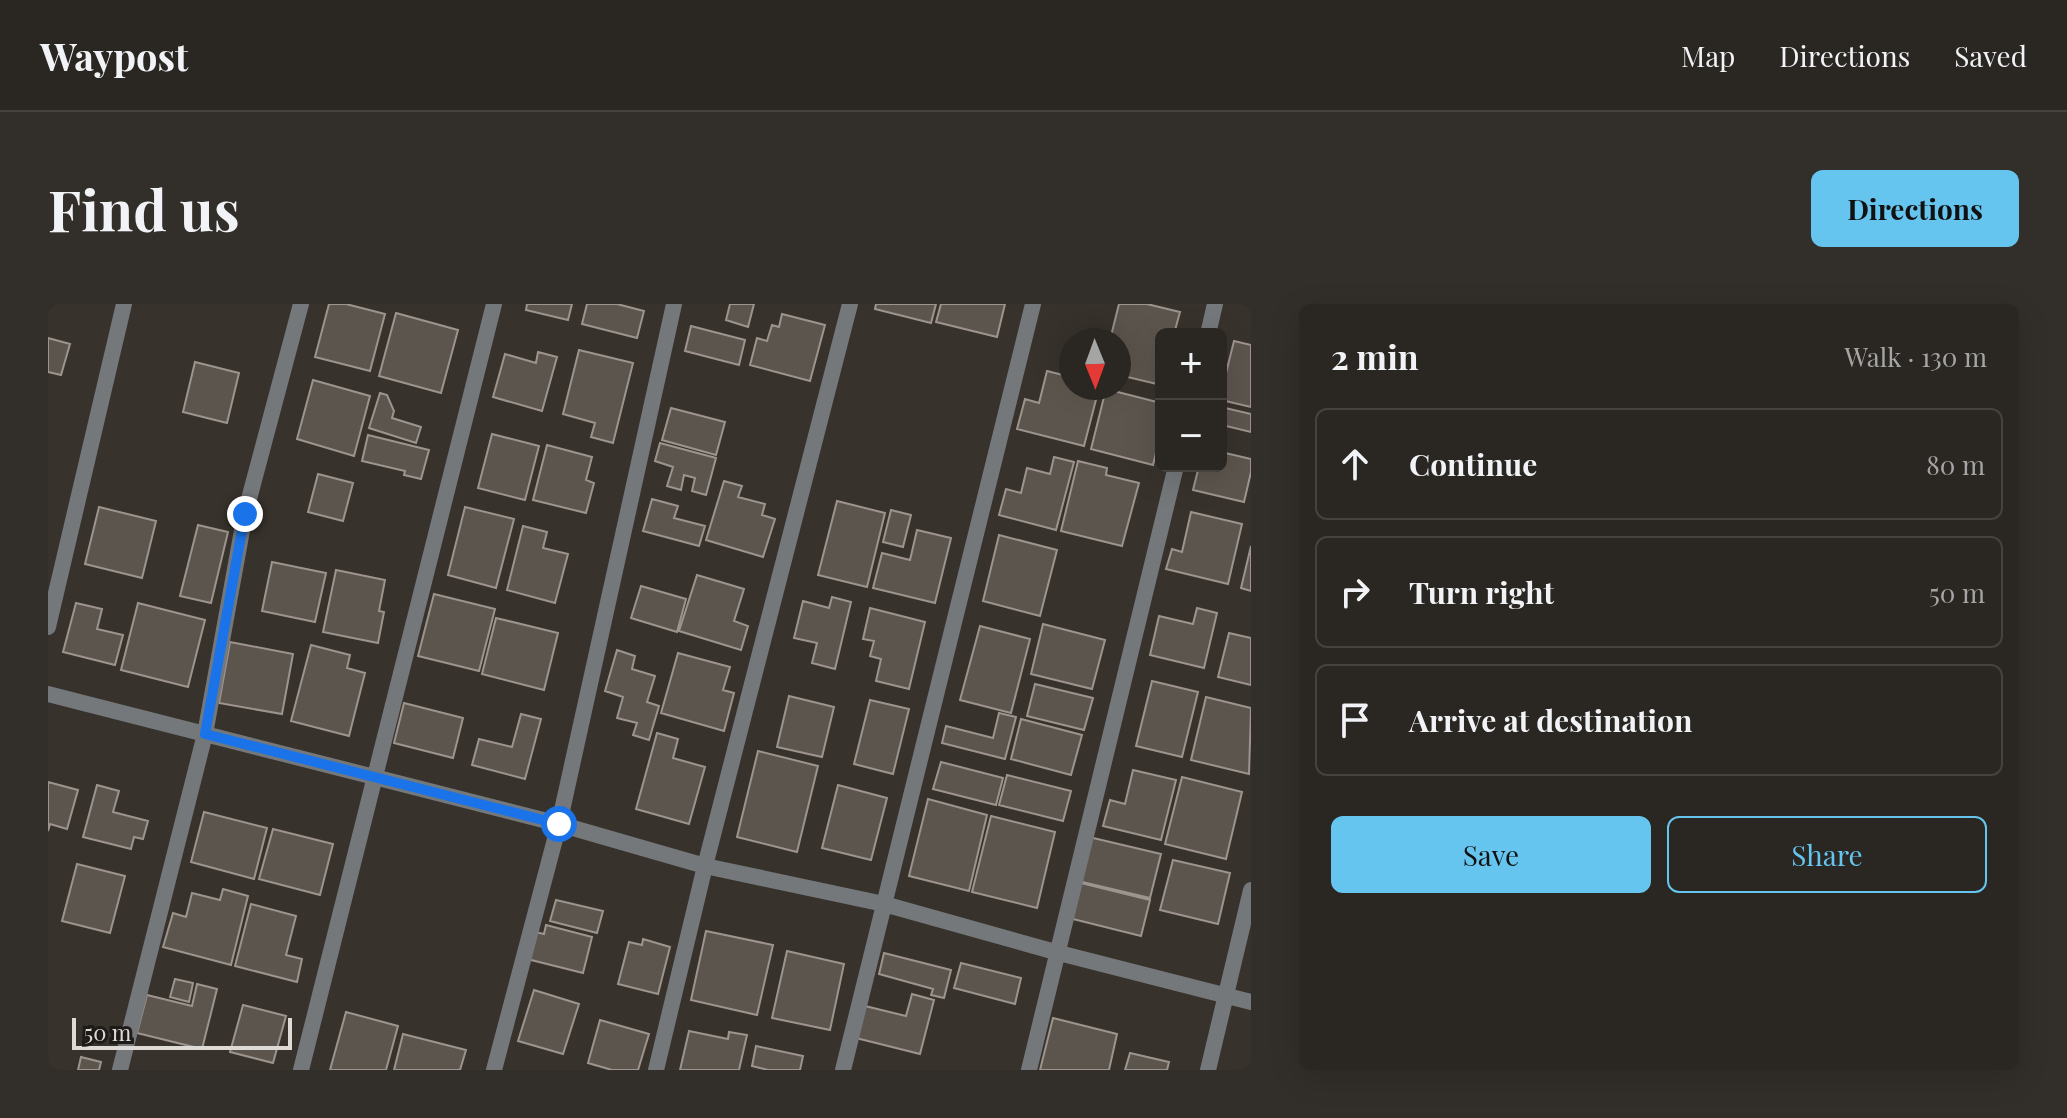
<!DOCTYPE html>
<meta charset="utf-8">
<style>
body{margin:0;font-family:"Playfair Display",serif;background:#322e2a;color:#f1f3f6}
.controls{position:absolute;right:24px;top:24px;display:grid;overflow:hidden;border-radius:12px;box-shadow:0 8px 32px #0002}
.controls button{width:72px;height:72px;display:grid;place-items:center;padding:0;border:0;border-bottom:2px solid #46433f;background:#2a2621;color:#f1f3f6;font:40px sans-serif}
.compass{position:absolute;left:1011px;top:24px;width:72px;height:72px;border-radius:50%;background:#2a2621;box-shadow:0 8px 32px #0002;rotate:179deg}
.scale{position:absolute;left:24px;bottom:20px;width:220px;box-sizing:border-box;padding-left:8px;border:4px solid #dedad6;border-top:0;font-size:22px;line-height:28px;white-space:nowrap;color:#dedad6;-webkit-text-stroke:6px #1d1a18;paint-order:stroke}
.stop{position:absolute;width:24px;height:24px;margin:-18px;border:6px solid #1a73e8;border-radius:50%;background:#fff}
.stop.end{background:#1a73e8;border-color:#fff;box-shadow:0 2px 8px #0008}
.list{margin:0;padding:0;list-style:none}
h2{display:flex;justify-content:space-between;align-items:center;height:104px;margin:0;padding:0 32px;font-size:34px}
h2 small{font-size:26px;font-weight:400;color:#a5a5a5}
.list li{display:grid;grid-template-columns:52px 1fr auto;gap:24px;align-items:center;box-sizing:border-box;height:112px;margin:0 16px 16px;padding:0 16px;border:2px solid #46433f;border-radius:12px}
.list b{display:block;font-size:30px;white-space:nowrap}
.list em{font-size:26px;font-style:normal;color:#a5a5a5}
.actions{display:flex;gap:16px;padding:24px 32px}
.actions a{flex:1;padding:18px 0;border:2px solid #65c5ee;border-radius:12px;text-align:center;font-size:28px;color:#65c5ee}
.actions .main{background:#65c5ee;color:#111}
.icon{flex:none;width:44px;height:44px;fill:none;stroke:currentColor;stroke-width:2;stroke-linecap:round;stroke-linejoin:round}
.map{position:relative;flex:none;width:1203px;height:766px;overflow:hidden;border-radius:12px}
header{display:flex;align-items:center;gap:48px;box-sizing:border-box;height:112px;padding:0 40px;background:#2a2621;border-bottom:2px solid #46433f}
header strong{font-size:38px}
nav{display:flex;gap:44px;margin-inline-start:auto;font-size:28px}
.intro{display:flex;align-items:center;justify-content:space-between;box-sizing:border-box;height:192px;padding:0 48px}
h1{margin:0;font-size:56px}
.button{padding:20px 36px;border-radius:12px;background:#65c5ee;color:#111;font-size:28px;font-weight:700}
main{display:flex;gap:48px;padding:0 48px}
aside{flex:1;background:#2a2621;border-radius:12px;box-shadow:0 8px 32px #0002}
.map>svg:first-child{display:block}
.building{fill:#5c554e;stroke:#9c948d;stroke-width:2}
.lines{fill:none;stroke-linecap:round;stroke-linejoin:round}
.street{stroke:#74787b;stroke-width:16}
.route{stroke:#1a73e8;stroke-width:10}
</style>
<header>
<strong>Waypost</strong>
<nav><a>Map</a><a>Directions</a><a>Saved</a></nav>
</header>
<div class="intro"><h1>Find us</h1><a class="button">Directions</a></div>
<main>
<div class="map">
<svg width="1203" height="766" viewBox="0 0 1203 766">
<rect width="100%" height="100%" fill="#38322c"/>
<!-- building -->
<path class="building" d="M 281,0 L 298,0 L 337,10 L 322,67 L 267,53 Z
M 479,0 L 524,0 L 520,16 L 478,6 Z
M 539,0 L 569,0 L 596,7 L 589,34 L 534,20 Z
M 682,0 L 706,0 L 700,23 L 678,16 Z
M 828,0 L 888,0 L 883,19 L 827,5 Z
M 893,0 L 957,0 L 949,33 L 888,18 Z
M 1071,0 L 1099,0 L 1132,8 L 1126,30 L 1113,30 L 1113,81 L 1071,71 L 1071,36 L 1062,36 Z
M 348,9 L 410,26 L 393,89 L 331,72 Z
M 734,10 L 777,21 L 762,77 L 702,61 L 709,34 L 719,37 L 724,21 L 731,23 Z
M 643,22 L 697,36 L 691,61 L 637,47 Z
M 0,34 L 22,40 L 13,71 L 0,68 Z
M 1186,37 L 1203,41 L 1203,103 L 1173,96 L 1173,72 L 1177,73 Z
M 531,46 L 585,59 L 565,139 L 543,133 L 547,119 L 515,110 Z
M 490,48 L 509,53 L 494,107 L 445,93 L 457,50 L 488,59 Z
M 147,58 L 191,69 L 179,119 L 135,108 Z
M 999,67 L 1023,73 L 1023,84 L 1051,84 L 1036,142 L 969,125 L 977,95 L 991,99 Z
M 265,76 L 322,92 L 306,152 L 249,135 Z
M 1058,85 L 1113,99 L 1113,129 L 1105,161 L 1043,145 Z
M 332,89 L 339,91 L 346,107 L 344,114 L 373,123 L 368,139 L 321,124 Z
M 1173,103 L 1203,110 L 1203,128 L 1174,121 L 1173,126 Z
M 623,104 L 677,118 L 668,151 L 614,136 Z
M 444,130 L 491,142 L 477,196 L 430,184 Z
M 320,131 L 381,146 L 373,175 L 356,171 L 357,167 L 314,157 Z
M 612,139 L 668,154 L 658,191 L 644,187 L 647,174 L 636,171 L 633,186 L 619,182 L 625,163 L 607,157 Z
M 499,141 L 544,153 L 538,176 L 546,179 L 538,209 L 485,196 Z
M 1173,148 L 1203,155 L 1203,168 L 1196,198 L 1145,186 L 1151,162 L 1173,162 Z
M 1006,153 L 1026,158 L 1008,226 L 951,211 L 958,185 L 973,189 L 979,164 L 1002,170 Z
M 1030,157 L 1059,164 L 1058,171 L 1091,179 L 1074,242 L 1013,227 Z
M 270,170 L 305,179 L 295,217 L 260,208 Z
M 676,177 L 694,182 L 690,193 L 717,200 L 714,211 L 727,215 L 715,253 L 658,236 Z
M 604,195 L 630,202 L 626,214 L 657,222 L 651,242 L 595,227 Z
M 789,197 L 837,209 L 819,283 L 770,271 Z
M 51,203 L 108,217 L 94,274 L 37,260 Z
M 417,203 L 466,215 L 448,284 L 400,271 Z
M 843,206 L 863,211 L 855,243 L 835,238 Z
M 1143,208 L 1194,220 L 1180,280 L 1118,265 L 1124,245 L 1134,248 Z
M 150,221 L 180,228 L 163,299 L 132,292 Z
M 475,222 L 499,228 L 495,244 L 520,250 L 507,299 L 459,286 Z
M 869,226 L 903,234 L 887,299 L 825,284 L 834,249 L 862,256 Z
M 951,231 L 1009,246 L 992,312 L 935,297 Z
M 1203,242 L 1203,287 L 1193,284 Z
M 224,258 L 278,269 L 267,318 L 214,307 Z
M 288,266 L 337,276 L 331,307 L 336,308 L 330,339 L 275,328 Z
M 649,271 L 696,285 L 686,317 L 700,322 L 693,346 L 631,327 Z
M 593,282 L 638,295 L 629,328 L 583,314 Z
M 386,290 L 447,305 L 431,367 L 370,352 Z
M 784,293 L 803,298 L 787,365 L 764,359 L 769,339 L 746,334 L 755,297 L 781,304 Z
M 28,299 L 54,305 L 49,325 L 75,331 L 67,361 L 15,348 Z
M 90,299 L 157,316 L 140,383 L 73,366 Z
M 822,304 L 877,318 L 861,385 L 828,377 L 833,355 L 822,352 L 826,337 L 815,335 Z
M 1149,304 L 1169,309 L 1156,364 L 1102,351 L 1111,312 L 1145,320 Z
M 448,314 L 510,329 L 496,386 L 434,370 Z
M 995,320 L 1057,336 L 1044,385 L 983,370 Z
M 932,322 L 982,335 L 963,409 L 912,396 Z
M 1181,329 L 1203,334 L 1203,381 L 1170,373 Z
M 182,338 L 245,350 L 234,410 L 171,399 Z
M 263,341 L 302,351 L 299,364 L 317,369 L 301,432 L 243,417 Z
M 569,346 L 587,352 L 584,365 L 607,372 L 599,398 L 611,402 L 601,436 L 585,431 L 589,419 L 569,414 L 575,393 L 557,387 Z
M 630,349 L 682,363 L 675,386 L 686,389 L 676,427 L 613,409 Z
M 1104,377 L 1150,388 L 1134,453 L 1088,442 Z
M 987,380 L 1045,394 L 1036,426 L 979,412 Z
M 741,392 L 786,403 L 774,453 L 729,443 Z
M 1158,393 L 1203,404 L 1201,470 L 1143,456 Z
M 822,396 L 861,405 L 845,470 L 806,460 Z
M 356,399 L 415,414 L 405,454 L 346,439 Z
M 951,409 L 968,413 L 957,455 L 894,439 L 898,422 L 945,434 Z
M 473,410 L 493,415 L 477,475 L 424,461 L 431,435 L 464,443 Z
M 973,415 L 1034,431 L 1023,471 L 963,455 Z
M 609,429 L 630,435 L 625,454 L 657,463 L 641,520 L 588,505 Z
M 710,447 L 770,462 L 749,548 L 689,533 Z
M 893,458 L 955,474 L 948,501 L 885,485 Z
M 1085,466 L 1128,476 L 1113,536 L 1055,522 L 1062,496 L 1077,500 Z
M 959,471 L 1023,487 L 1015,517 L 951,501 Z
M 1134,473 L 1194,488 L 1178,555 L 1117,540 Z
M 0,478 L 30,486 L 19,525 L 2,520 L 0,527 Z
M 49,481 L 71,487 L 65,508 L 100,517 L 95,535 L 86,533 L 83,545 L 35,533 Z
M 790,481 L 839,494 L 823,556 L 774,544 Z
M 880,495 L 939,511 L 921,587 L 861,572 Z
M 156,508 L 219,524 L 206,575 L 143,558 Z
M 943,512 L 1007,528 L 989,604 L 924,588 Z
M 225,525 L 285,540 L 272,591 L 211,575 Z
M 1041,533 L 1113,550 L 1102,594 L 1030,577 Z
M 1125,556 L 1182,569 L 1170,620 L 1112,606 Z
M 29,560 L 77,572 L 62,629 L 14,617 Z
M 1029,578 L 1102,596 L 1093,632 L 1021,614 Z
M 175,585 L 200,592 L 183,661 L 115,643 L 125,609 L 138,613 L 144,589 L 172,596 Z
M 508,596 L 555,607 L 549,629 L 502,617 Z
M 203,600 L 248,612 L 238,651 L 254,655 L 249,678 L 187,662 Z
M 498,621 L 544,633 L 535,669 L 479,655 L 487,628 L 496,630 Z
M 658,627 L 725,641 L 709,711 L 643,696 Z
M 595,635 L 622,643 L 610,690 L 570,680 L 581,638 L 594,641 Z
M 739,647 L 796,660 L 782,726 L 724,714 Z
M 836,649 L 903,666 L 896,694 L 883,691 L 885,685 L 831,670 Z
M 913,659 L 973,674 L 967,700 L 906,684 Z
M 127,675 L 145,679 L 141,698 L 122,693 Z
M 149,680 L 169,685 L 154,745 L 89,729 L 99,691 L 144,702 Z
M 486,686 L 531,700 L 515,750 L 470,737 Z
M 864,690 L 886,696 L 872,750 L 808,734 L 817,702 L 858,712 Z
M 195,701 L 238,712 L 225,759 L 182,748 Z
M 298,708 L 350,722 L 338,766 L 282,766 Z
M 1005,714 L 1069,730 L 1061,766 L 992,766 Z
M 552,716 L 601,730 L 590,766 L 564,766 L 540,759 Z
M 641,727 L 680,735 L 681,728 L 699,731 L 691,766 L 632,766 Z
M 355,730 L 418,746 L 412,766 L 346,766 Z
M 708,742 L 755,752 L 752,766 L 720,766 L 704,762 Z
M 1082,749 L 1121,758 L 1119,766 L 1077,766 Z
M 33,753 L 53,758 L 51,766 L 30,766 Z"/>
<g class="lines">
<!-- street -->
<path class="street" d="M 1160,30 L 1167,0
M 0,323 L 76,0
M 0,390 L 511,520 L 657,562 L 836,600 L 1011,649 L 1203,698
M 72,766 L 157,430 L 197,210 L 253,0
M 253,766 L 446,0
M 446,766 L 511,520 L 626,0
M 608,766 L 657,562 L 802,0
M 795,766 L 985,0
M 981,766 L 1128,162
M 1160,766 L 1203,586"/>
</g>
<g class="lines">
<!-- route -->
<path class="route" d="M 197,210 L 157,430 L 511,520"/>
</g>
</svg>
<div class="controls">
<button>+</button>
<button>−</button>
</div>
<svg class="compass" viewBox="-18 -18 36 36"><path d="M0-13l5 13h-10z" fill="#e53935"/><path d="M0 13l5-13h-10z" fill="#a5a5a5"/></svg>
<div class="scale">50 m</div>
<div class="stop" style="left:511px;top:520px"></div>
<div class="stop end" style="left:197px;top:210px"></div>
</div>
<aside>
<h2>2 min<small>Walk · 130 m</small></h2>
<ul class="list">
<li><svg class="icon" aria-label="ahead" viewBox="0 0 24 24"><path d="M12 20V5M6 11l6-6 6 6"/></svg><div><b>Continue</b></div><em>80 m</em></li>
<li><svg class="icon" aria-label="right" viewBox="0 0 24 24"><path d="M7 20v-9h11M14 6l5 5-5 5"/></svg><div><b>Turn right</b></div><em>50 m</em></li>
<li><svg class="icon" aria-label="arrive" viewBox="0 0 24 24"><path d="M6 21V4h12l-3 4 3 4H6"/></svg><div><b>Arrive at destination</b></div></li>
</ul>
<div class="actions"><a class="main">Save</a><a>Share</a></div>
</aside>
</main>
